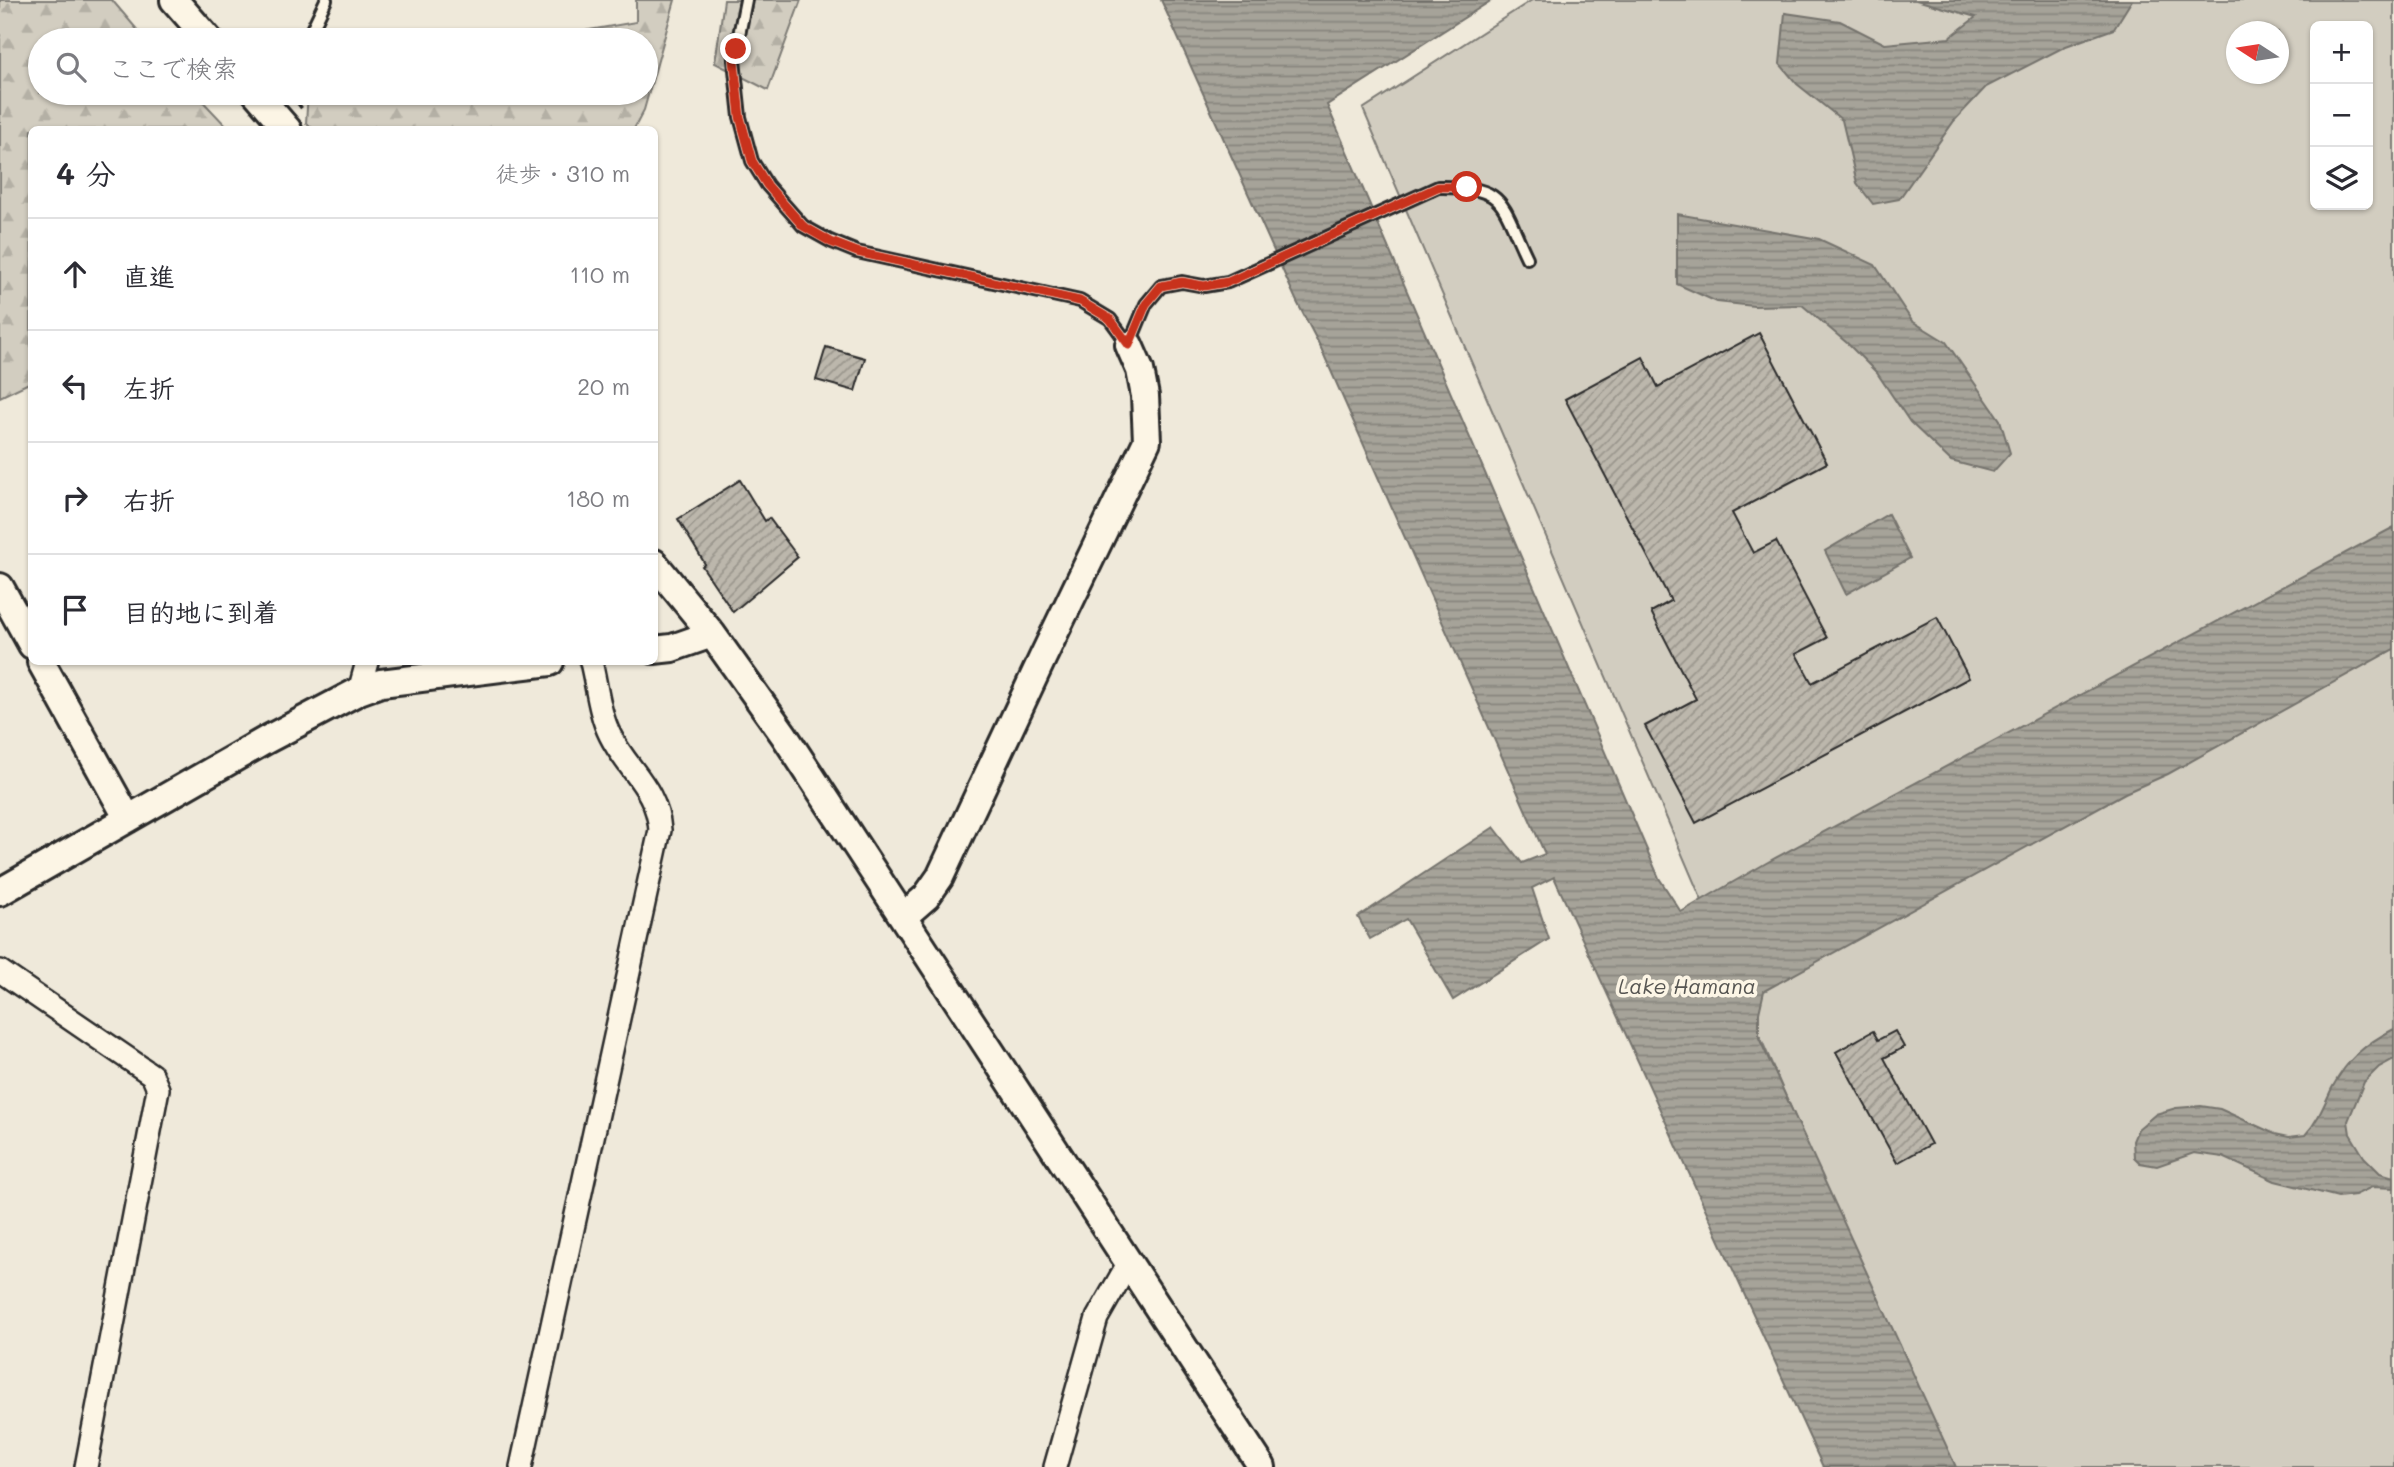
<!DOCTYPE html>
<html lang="ja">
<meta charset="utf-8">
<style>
body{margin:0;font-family:Mali,"Klee One",sans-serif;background:#f7f7f7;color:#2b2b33}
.controls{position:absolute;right:21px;top:21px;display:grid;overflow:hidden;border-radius:10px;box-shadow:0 2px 5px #0004}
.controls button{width:63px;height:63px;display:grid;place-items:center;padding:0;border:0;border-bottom:2px solid #e1e1e2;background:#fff;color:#2b2b33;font:35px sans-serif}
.compass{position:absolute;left:2226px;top:21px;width:63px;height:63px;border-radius:50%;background:#fff;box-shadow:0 2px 5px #0004;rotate:282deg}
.stop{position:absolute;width:21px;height:21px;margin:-16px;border:5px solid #c8321e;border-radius:50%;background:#fff}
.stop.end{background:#c8321e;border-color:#fff;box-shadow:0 2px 7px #0008}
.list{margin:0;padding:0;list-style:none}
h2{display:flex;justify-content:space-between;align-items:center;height:91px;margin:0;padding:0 28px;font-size:30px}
h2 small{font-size:23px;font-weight:400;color:#7c7c81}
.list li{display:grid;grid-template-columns:46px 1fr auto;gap:21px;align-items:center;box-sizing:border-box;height:112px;padding:0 28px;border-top:2px solid #e1e1e2}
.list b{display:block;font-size:26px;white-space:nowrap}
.list em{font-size:23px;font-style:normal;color:#7c7c81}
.icon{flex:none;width:38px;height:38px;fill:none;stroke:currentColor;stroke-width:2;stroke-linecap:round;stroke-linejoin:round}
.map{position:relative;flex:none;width:2394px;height:1467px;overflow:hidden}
.search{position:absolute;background:#fff;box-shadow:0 2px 5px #0004;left:28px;top:28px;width:630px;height:77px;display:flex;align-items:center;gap:18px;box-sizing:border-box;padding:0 24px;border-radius:38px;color:#7c7c81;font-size:26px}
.panel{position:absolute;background:#fff;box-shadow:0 2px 5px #0004;left:28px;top:126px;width:630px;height:539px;border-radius:10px}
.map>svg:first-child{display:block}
.green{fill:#d2cdc0;stroke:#7e7c76;stroke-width:2;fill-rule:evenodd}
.forest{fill:url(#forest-firs);stroke:#7e7c76;stroke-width:2}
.water{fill:url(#water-rules);stroke:#75736d;stroke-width:2}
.building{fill:url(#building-hatch);stroke:#2b2b2b;stroke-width:2}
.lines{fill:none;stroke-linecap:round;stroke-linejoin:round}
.service-casing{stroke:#2b2b2b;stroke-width:16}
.minor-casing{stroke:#2b2b2b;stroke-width:26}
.tertiary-casing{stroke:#2b2b2b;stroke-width:32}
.path{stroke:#2b2b2b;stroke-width:3.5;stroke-dasharray:7 5;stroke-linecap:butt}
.service{stroke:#fcf5e5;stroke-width:10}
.minor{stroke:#fcf5e5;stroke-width:21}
.tertiary{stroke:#fcf5e5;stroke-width:26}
.route{stroke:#c8321e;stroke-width:9}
.labels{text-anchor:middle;stroke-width:7;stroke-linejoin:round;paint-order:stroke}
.water-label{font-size:21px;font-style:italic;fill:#565552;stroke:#fcf5e5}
</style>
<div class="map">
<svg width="2394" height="1467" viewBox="0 0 2394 1467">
<defs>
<pattern id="forest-firs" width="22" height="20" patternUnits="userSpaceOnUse" patternTransform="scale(1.75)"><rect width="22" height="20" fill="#d2cdc0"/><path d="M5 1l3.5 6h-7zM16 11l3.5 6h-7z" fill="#b4b0a5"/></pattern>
<pattern id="water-rules" width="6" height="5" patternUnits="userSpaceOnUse" patternTransform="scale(1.75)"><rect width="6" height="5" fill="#a6a399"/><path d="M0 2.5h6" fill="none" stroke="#87857d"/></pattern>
<pattern id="building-hatch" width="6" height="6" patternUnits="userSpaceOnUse" patternTransform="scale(1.75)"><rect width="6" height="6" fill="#bcb7ac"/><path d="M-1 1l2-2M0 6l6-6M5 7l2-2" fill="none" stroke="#99958c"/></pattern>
</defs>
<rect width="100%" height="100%" fill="#efe9da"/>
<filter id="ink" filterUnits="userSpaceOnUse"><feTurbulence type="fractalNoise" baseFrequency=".0143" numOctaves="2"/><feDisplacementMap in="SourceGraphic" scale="14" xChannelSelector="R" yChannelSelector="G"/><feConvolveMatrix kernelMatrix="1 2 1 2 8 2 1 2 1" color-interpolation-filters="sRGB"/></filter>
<g filter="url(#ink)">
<!-- green -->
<path class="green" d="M 1532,0 L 2394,0 L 2394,1467 L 1950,1467 L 1783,1090 L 1363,109 ZM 2315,26 L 2368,26 L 2368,205 L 2315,205 ZM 2236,32 L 2278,32 L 2278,74 L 2236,74 Z"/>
<!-- forest -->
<path class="forest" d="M 0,0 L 112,0 L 146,40 L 40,40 L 40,93 L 195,93 L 229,129 L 32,130 L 31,382 L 0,397 Z
M 636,0 L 675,0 L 644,110 L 634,129 L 315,130 L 306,123 L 308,93 L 646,93 L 646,40 L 531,40 L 636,22 Z
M 724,0 L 801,0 L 768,90 L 715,63 Z"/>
<!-- water -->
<path class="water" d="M 1161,0 L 1492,0 L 1327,105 L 1659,878 L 1681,912 L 1775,858 L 2394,527 L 2394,649 L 2168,774 L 2125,793 L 1764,991 L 1759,1013 L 1759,1038 L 1956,1467 L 1823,1467 L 1554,877 L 1532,888 L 1549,939 L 1453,1000 L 1406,919 L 1370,939 L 1358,917 L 1494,827 L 1522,863 L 1545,854 L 1320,346 L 1297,302 Z
M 1916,0 L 2132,0 L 2114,29 L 2066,46 L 1986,87 L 1954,121 L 1899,199 L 1873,204 L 1857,183 L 1842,120 L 1797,84 L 1780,64 L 1785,13 L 1840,21 L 1885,44 L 1949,38 L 1976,17 Z
M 1677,214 L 1819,239 L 1875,265 L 1912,321 L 1946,342 L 2000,420 L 2010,453 L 1993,472 L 1951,461 L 1910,422 L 1877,373 L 1847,343 L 1802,305 L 1754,306 L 1717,302 L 1677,284 Z
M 1888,514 L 1910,558 L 1846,594 L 1825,551 Z
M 2394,1029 L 2394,1059 L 2379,1067 L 2364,1082 L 2348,1121 L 2350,1134 L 2364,1157 L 2380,1173 L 2394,1177 L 2394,1188 L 2372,1187 L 2355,1195 L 2338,1197 L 2275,1181 L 2223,1157 L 2194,1153 L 2157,1166 L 2140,1163 L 2134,1157 L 2133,1141 L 2138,1129 L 2156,1114 L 2176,1108 L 2201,1106 L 2220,1109 L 2275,1134 L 2289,1137 L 2305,1135 C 2318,1121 2324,1105 2332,1088 C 2348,1058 2365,1044 2394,1029 Z"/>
<!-- building -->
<path class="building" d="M 1759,333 L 1827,463 L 1732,513 L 1753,553 L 1776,541 L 1827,638 L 1796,654 L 1812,683 L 1937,617 L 1969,678 L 1696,823 L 1645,726 L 1696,699 L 1651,612 L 1671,601 L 1565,399 L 1643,357 L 1658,387 Z
M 826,347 L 865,358 L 855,391 L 816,380 Z
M 740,480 L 765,521 L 769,518 L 798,557 L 733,612 L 702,566 L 705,564 L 678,519 Z
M 1873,1031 L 1878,1040 L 1895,1031 L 1904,1047 L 1884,1058 L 1931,1144 L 1897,1163 L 1836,1052 Z"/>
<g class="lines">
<defs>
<path id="service" d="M 746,0 L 734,60 L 740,117 L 752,161 L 767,185 L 803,226 L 830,241 L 857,252 L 1080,301 L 1110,319 L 1129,345
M 307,40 L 326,0
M 1129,345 L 1146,304 L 1161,286 L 1182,282 L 1204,286 L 1228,282 L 1438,187 C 1507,186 1500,202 1527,258"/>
<path id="minor" d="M 359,691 L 367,662
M 0,971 L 152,1075 L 158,1089 L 86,1467
M 521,1467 L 660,830 C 657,788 627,770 610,735 C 599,713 597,686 591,662
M 1055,1467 L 1097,1318 L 1129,1262"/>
<path id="tertiary" d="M 174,0 L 209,40
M 256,93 L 288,130
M 654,563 L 712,634 L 784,735 L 1262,1467
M 0,587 L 32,645
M 654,650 L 672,648 L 712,634
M 41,662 L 128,819
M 0,892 L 266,740 L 359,691 L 381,683 L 550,662
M 903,917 L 926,897 L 940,877 L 1043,657 L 1147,441 L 1145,396 L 1140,370 L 1129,345"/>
</defs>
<!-- service casing -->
<use href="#service" class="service-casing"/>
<!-- minor casing -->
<use href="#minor" class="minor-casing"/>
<!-- tertiary casing -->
<use href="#tertiary" class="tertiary-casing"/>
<!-- path -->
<path class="path" d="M 290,93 L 303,110"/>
<!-- service -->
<use href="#service" class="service"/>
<!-- minor -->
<use href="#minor" class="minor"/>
<!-- tertiary -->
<use href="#tertiary" class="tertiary"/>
</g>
</g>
<g class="lines" filter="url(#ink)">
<!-- route -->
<path class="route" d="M 736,49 L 734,60 L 740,117 L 752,161 L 767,185 L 803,226 L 831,242 L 857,252 L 1080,301 L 1110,319 L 1129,345 L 1146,304 L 1161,286 L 1182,282 L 1204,286 L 1228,282 L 1438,187 L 1467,187"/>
</g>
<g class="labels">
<!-- water labels -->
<g class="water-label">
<text x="1687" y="994">Lake Hamana</text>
</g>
</g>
</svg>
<div class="controls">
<button>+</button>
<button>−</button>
<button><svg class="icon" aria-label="layers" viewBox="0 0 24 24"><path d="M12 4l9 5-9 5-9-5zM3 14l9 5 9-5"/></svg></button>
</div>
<svg class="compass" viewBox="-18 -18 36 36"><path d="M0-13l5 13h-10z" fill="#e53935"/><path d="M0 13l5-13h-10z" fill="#7c7c81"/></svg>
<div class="stop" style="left:1467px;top:187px"></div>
<div class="stop end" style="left:736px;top:49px"></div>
<div class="search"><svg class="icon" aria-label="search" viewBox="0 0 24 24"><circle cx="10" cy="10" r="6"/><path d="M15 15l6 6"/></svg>ここで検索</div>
<section class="panel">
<h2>4 分<small>徒歩 · 310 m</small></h2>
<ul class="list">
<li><svg class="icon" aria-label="ahead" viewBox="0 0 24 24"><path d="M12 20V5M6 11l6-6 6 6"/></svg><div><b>直進</b></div><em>110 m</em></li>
<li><svg class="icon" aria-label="left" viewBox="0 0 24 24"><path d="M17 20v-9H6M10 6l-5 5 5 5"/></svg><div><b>左折</b></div><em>20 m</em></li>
<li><svg class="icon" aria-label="right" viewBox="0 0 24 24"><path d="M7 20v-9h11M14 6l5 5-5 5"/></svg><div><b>右折</b></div><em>180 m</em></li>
<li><svg class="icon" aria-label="arrive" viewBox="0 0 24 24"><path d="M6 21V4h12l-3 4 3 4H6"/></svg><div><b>目的地に到着</b></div></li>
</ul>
</section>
</div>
